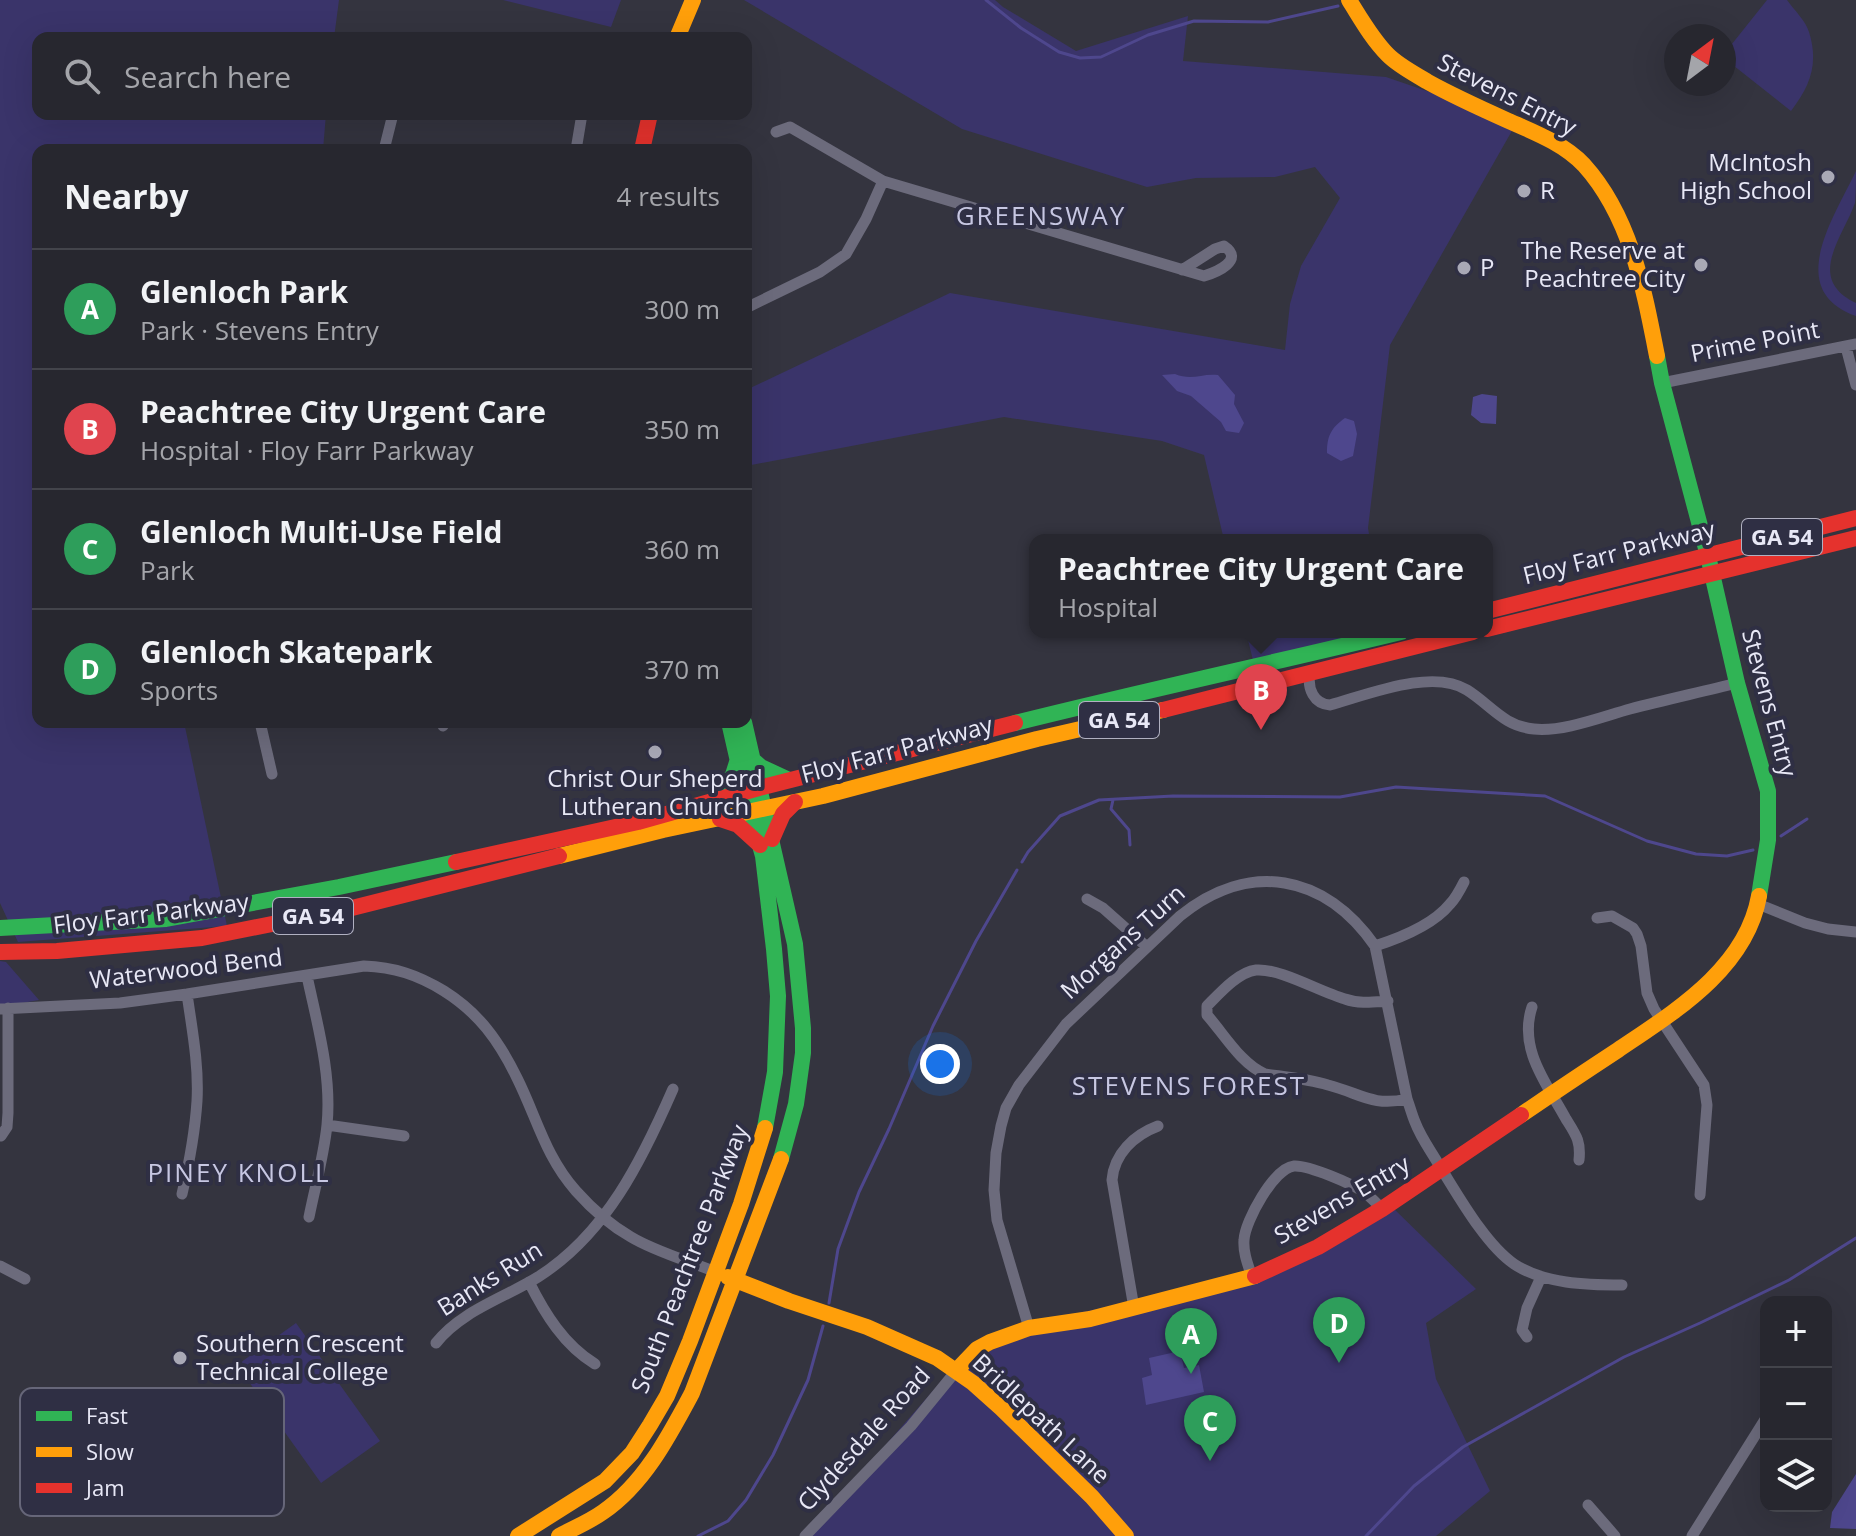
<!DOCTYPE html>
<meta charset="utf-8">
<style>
body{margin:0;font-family:"Open Sans",sans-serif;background:#33333b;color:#f1f3f6}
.controls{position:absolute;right:24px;bottom:24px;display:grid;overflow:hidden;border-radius:16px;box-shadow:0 8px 32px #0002}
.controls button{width:72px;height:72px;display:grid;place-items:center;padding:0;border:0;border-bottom:2px solid #43444b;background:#27272f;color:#f1f3f6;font:40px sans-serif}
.compass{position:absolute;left:1664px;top:24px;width:72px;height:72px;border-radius:50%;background:#27272f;box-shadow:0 8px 32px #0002;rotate:32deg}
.you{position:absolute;left:940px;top:1064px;width:28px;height:28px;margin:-20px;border:6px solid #fff;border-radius:50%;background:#1a73e8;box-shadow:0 0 0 12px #1a73e833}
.badge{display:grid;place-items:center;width:52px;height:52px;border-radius:50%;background:#bca0f2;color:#fff;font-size:26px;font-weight:700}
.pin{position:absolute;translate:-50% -66px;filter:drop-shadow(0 2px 4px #0008)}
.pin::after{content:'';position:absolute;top:42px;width:28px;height:24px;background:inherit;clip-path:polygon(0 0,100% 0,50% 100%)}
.popup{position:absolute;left:1029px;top:534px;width:464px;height:104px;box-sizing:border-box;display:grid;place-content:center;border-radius:16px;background:#27272f;filter:drop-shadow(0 2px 6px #0005);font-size:26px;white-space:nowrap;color:#a4a5aa}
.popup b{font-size:30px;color:#f1f3f6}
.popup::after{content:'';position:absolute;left:50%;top:100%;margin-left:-16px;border:16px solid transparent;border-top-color:#27272f}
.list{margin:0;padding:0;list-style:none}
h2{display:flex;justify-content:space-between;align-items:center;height:104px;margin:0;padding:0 32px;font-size:34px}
h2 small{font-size:26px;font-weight:400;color:#a4a5aa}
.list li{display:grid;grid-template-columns:52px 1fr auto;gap:24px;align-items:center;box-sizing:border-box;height:120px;padding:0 32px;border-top:2px solid #43444b}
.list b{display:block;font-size:30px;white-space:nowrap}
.list p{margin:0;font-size:26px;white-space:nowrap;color:#a4a5aa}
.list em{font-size:26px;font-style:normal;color:#a4a5aa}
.icon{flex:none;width:44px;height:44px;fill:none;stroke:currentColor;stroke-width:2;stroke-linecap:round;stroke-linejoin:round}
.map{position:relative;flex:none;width:1856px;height:1536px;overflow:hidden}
.search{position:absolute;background:#27272f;box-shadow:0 8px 32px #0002;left:32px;top:32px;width:720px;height:88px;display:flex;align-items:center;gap:20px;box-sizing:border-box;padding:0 28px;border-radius:16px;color:#a4a5aa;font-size:30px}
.panel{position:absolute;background:#27272f;box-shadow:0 8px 32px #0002;left:32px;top:144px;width:720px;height:584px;border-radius:16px}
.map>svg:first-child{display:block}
.green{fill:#3a346a}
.water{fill:#4e478d}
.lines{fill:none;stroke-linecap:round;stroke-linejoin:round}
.stream{stroke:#4e478d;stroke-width:3}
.street{stroke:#6c6b7c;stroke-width:11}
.fast{stroke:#30b455;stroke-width:16}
.slow{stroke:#ff9f0a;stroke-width:16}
.jam{stroke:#e5322d;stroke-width:16}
.poi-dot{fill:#a9a9b6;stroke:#2f2f44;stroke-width:3}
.labels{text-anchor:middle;stroke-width:8;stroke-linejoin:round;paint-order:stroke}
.shield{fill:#2f2f44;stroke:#b0b0c1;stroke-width:2}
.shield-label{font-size:22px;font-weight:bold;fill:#e8e8f6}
.street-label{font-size:24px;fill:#e8e8f6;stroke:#2f2f44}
.poi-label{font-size:24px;fill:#e8e8f6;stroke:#2f2f44;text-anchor:start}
.neighbourhood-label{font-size:26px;letter-spacing:2px;fill:#c7c7e2;stroke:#2f2f44}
.key{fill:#2f2f44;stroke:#666679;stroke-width:2}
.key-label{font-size:22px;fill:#e8e8f6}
</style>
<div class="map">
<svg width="1856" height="1536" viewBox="0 0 1856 1536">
<rect width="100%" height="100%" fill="#34343f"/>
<!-- green -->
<path class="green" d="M 0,0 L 339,0 L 334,38 L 38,38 L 38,114 L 326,114 L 323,150 L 38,150 L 38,722 L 184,722 L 227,926 L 18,942 L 0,903 Z
M 503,0 L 621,0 L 611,27 Z
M 744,0 L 995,0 L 1003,7 L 1076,51 L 1188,16 L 1183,61 L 1386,77 L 1517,122 L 1390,345 L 1368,528 L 1370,540 L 1224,540 L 1204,455 L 1162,441 L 1004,417 L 746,466 L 746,390 L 950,293 L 1285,350 L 1290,304 L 1301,266 L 1340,198 L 1315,167 L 1275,177 L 1196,178 L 1147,187 L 962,129 Z
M 1767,0 L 1787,0 C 1794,10 1806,21 1809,32 C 1819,64 1810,86 1791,111 L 1724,58 L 1724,54 Z
M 1856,171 C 1856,181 1856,194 1855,203 C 1843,237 1805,279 1856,303 L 1856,316 C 1783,290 1835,216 1856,171 Z
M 1246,632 L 1375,632 L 1255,668 Z
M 0,961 L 6,962 L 39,1000 L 0,1007 Z
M 1390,1205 L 1476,1289 L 1426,1323 L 1436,1379 L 1490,1491 L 1436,1536 L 806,1536 L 953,1368 L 1068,1315 L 1242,1279 Z
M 296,1323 L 380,1441 L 321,1483 L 237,1365 Z"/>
<!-- water -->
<path class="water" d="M 1175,374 C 1192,381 1202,373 1218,375 L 1235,395 L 1234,404 L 1244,423 L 1239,433 L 1226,431 L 1221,422 L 1191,396 L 1177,391 L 1162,375 Z
M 1482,394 L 1497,396 L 1496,424 L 1481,423 L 1471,415 L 1473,397 Z
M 1345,418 L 1354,421 L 1357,434 L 1353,456 L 1341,461 L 1327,453 C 1327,436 1331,428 1345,418 Z
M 1180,1351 L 1184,1368 L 1199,1365 L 1204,1392 L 1146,1405 L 1142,1378 L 1152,1375 L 1149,1358 Z
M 1856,1474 L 1856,1529 L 1830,1528 L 1832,1512 Z"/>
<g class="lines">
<!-- stream -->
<path class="stream" d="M 986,0 L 1021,28 L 1059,52 L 1080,58 L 1101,57 L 1148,35 L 1194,21 L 1268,22 L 1338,6
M 1113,800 L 1111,809 L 1129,830 L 1130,845
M 1781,836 L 1807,819
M 1022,862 L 1028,852 L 1060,816 L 1099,800 L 1173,796 L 1340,797 L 1396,787 L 1545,796 L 1647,841 L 1696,854 L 1727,856 L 1753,850
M 829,1303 L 838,1249 L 859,1192 L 889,1129 L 933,1026 L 976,941 L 1017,870
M 698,1536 L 728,1521 L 746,1500 L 773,1455 L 808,1380 L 823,1326
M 1366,1536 L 1414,1486 L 1463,1447 L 1624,1357 L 1700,1323 L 1789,1280 L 1856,1238"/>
<!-- street -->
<path class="street" d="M 776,132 L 790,127 L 883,181 L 1204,276 C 1217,272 1245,260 1224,246 L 1215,249 L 1182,270
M 384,150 L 393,114
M 576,150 L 582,114
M 746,308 L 820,272 L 846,254 L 866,219 L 883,181
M 1846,347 L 1856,385
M 1662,383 L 1856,344
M 1310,673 C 1307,689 1314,704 1330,705 C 1367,695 1432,668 1467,690 C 1491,705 1503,726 1534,729 C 1563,732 1601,717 1630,709 C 1665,700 1701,692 1737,683
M 260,722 L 272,774
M 442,722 L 443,726
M 1087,899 L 1103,908 L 1147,947
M 1758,904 L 1805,923 L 1828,929 L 1856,932
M 1597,918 L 1612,916 L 1633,928 L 1637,934 L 1641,946 L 1647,993 L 1654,1009 L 1704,1085 L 1707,1105 L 1700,1195
M 1375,946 C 1400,938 1433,925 1450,904 C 1456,898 1460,890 1464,882
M 307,976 C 317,1023 332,1075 327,1125 C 324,1155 315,1187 309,1217
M 1388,1001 C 1373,1002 1359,1004 1345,999 C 1320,992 1280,968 1256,970 C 1238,972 1219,994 1207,1006 L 1207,1015 C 1224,1034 1241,1064 1265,1074 C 1286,1077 1308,1079 1328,1085 C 1360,1093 1372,1107 1407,1099
M 1532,1007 C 1518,1049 1547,1084 1566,1119 C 1576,1135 1581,1141 1579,1160
M 0,1009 L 120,1003 L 187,994 L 364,966 C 394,967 418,975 444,991 C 479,1013 499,1041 517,1078 C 537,1118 545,1156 576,1191 C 592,1209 610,1225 631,1237 C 656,1252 689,1261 716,1272
M 327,1125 L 404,1136
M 1,1136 L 7,1127 L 8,1113 L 8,1008
M 182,1194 C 189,1164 195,1132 197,1101 C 199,1065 192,1029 187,994
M 0,1266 L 25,1279
M 1252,1277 C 1248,1265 1243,1253 1244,1240 C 1245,1221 1274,1168 1294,1166 C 1309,1165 1352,1184 1364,1192 C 1371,1197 1377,1204 1382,1209
M 529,1282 C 545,1314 564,1345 595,1364
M 1134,1308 L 1112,1180 C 1114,1154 1134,1135 1158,1126
M 1029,1328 L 997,1220 L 994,1190 L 996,1153 L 1001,1126 L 1006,1108 L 1019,1085 L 1066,1024 L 1180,916 C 1249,860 1325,874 1375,946 L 1407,1099 C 1410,1107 1412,1115 1415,1122 C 1421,1138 1431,1151 1439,1165 C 1458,1195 1485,1244 1514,1264 C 1544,1284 1587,1285 1622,1285
M 1527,1337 L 1522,1330 L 1527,1308 L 1541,1277
M 436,1343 C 461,1311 504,1298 538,1277 C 606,1234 642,1160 673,1089
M 1588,1505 L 1615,1536
M 805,1536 L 911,1426 L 956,1371
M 1692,1536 L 1766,1418"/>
<!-- fast -->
<path class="fast" d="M 1657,356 L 1662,383 L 1708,556 L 1737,683 L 1768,791 L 1768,840 L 1759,896
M 729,722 L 745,792 L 763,856 L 774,949 L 778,996 L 775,1072 L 765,1128
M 744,722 L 795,944 L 803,1028 L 803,1053 L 796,1104 L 781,1159
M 1015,723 C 1143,691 1273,663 1401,632
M 753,760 L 761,767 L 789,780
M 715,800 L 733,775 L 738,759
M 0,928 L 166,919 L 339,887 L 456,862"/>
<!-- slow -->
<path class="slow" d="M 1349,0 C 1361,19 1372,39 1388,55 C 1399,66 1415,74 1428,82 C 1455,97 1482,109 1511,122 C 1536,133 1564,144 1584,165 C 1631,217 1644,290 1657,356
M 677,38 L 693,0
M 559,856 L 663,830 L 823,796 L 1037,739 L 1163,710
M 1521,1115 C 1553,1093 1586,1071 1618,1050 C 1674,1012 1746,969 1759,896
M 728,1277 L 789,1301 L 867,1327 L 937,1358 L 973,1383 L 1001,1408 L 1092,1497 L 1126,1536
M 956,1371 L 977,1349 L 990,1342 L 1029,1328 L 1090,1319 L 1255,1276
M 518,1536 L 605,1481 L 632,1453 L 650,1425 L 667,1396 L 690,1341 L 741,1204 L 765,1128
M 559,1536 C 574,1528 589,1522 603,1512 C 644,1484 669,1436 692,1393 L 781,1159"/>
<!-- jam -->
<path class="jam" d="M 642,150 L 650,114
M 1487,611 L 1856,518
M 1487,629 L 1856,538
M 1163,710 L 1473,632
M 720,819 L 738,825 L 760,845
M 772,839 L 783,814 L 795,802
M 456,862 L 638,822 L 759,788 L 1015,723
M 0,952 L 57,951 L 202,938 L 352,908 L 559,856
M 1255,1276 L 1318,1247 L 1382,1209 L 1521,1115"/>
</g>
<!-- markers -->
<g class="poi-dot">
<circle cx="1828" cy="177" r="8"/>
<circle cx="1524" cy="191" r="8"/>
<circle cx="1701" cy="265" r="8"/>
<circle cx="1464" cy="268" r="8"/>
<circle cx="655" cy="752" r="8"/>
<circle cx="180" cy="1358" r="8"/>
</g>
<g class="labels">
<!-- shield labels -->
<g class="shield">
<rect x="1742" y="519" width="80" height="36" rx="6"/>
<rect x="1079" y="702" width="80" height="36" rx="6"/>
<rect x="273" y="898" width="80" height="36" rx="6"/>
</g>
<g class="shield-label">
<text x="1782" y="545">GA 54</text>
<text x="1119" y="728">GA 54</text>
<text x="313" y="924">GA 54</text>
</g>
<!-- street labels -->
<g class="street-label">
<text transform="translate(1507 95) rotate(27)" y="8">Stevens Entry</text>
<text transform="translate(1755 342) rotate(-11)" y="8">Prime Point</text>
<text transform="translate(1619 553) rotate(-14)" y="8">Floy Farr Parkway</text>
<text transform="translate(1769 703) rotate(75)" y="8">Stevens Entry</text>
<text transform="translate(897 750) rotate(-15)" y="8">Floy Farr Parkway</text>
<text transform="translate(151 914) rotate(-7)" y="8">Floy Farr Parkway</text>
<text transform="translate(1123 942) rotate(-42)" y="8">Morgans Turn</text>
<text transform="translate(186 969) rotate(-7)" y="8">Waterwood Bend</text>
<text transform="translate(1342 1200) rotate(-30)" y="8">Stevens Entry</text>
<text transform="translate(690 1259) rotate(-69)" y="8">South Peachtree Parkway</text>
<text transform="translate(490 1279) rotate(-32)" y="8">Banks Run</text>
<text transform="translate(1041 1419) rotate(43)" y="8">Bridlepath Lane</text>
<text transform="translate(864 1439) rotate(-48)" y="8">Clydesdale Road</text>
</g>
<!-- poi labels -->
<g class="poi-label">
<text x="1812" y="171" text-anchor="end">McIntosh<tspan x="1812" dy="28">High School</tspan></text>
<text x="1540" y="199">R</text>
<text x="1685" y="259" text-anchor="end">The Reserve at<tspan x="1685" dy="28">Peachtree City</tspan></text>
<text x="1480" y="276">P</text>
<text x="655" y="787" text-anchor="middle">Christ Our Sheperd<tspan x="655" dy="28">Lutheran Church</tspan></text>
<text x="196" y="1352">Southern Crescent<tspan x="196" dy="28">Technical College</tspan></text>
</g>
<!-- neighbourhood labels -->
<g class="neighbourhood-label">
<text x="1041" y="225">GREENSWAY</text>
<text x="1189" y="1095">STEVENS FOREST</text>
<text x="239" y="1182">PINEY KNOLL</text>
</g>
</g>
<!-- legend -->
<rect x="20" y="1388" width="264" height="128" rx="12" class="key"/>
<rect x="36" y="1411" width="36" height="10" fill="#30b455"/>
<rect x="36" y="1447" width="36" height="10" fill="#ff9f0a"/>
<rect x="36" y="1483" width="36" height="10" fill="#e5322d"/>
<g class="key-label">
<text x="86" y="1424">Fast</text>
<text x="86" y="1460">Slow</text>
<text x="86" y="1496">Jam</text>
</g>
</svg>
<div class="controls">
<button>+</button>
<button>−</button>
<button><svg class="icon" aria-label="layers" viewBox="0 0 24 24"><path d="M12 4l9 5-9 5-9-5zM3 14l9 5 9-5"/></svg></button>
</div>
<svg class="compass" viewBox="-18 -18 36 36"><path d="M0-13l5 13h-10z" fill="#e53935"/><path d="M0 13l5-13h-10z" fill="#a4a5aa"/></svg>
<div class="you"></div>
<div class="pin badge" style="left:1191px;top:1374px;background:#2e9e5b">A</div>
<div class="pin badge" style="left:1261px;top:730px;background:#e0444e">B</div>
<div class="popup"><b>Peachtree City Urgent Care</b>Hospital</div>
<div class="pin badge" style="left:1210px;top:1461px;background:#2e9e5b">C</div>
<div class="pin badge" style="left:1339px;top:1363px;background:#2e9e5b">D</div>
<div class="search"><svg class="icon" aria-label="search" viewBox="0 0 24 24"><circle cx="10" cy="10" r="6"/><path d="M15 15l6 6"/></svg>Search here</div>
<section class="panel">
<h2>Nearby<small>4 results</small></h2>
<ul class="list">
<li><span class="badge" style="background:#2e9e5b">A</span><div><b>Glenloch Park</b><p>Park · Stevens Entry</p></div><em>300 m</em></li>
<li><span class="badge" style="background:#e0444e">B</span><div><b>Peachtree City Urgent Care</b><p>Hospital · Floy Farr Parkway</p></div><em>350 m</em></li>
<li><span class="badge" style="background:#2e9e5b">C</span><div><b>Glenloch Multi-Use Field</b><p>Park</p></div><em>360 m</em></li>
<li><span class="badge" style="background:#2e9e5b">D</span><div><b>Glenloch Skatepark</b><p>Sports</p></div><em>370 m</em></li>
</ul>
</section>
</div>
